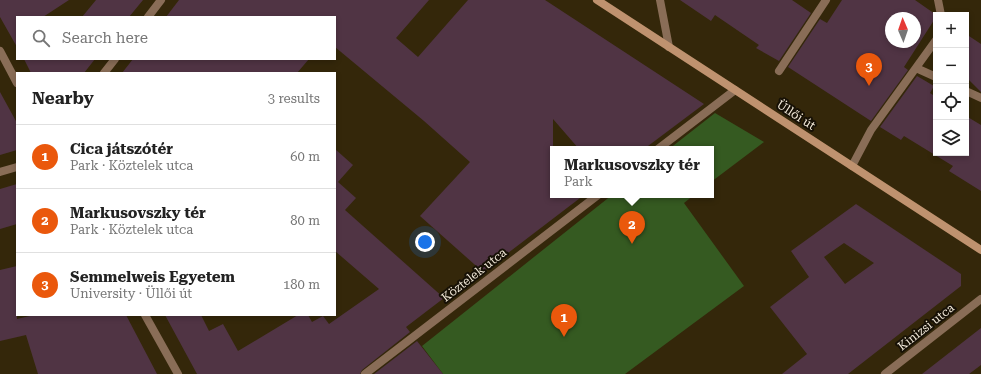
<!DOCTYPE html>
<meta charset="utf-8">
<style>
body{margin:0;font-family:"Roboto Serif",serif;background:#f2f2f2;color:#222}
.controls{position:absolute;right:12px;top:12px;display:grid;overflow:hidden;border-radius:0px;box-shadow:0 2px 6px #0003}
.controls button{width:36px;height:36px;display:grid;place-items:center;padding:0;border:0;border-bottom:1px solid #e0e0e0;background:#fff;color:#222;font:20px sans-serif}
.compass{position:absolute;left:885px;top:12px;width:36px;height:36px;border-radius:50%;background:#fff;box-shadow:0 2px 6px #0003;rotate:358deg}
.you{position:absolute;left:425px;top:242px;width:14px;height:14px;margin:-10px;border:3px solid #fff;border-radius:50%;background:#1a73e8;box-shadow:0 0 0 6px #1a73e833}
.badge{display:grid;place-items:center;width:26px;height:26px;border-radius:50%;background:#ea580c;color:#fff;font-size:13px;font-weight:700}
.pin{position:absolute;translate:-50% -33px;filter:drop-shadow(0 1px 2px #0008)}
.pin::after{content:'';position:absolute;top:21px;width:14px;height:12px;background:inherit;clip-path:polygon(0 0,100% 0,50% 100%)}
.popup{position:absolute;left:550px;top:146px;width:164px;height:52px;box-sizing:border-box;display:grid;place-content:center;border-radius:0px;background:#fff;filter:drop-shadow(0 1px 3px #0005);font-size:13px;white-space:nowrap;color:#767676}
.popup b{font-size:15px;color:#222}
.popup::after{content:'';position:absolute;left:50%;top:100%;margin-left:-8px;border:8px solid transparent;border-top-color:#fff}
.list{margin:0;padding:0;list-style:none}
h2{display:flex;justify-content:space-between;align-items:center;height:52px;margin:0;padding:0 16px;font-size:17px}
h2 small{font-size:13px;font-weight:400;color:#767676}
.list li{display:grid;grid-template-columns:26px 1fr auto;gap:12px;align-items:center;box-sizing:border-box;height:64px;padding:0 16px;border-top:1px solid #e0e0e0}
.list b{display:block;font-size:15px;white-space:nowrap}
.list p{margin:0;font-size:13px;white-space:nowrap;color:#767676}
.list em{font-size:13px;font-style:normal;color:#767676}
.icon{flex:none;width:22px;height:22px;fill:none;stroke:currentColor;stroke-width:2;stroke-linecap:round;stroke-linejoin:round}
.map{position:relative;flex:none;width:981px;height:374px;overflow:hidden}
.search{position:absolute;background:#fff;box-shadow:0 2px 6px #0003;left:16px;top:16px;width:320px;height:44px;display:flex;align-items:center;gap:10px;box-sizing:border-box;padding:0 14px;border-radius:0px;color:#767676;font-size:15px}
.panel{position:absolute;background:#fff;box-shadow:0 2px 6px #0003;left:16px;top:72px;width:320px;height:244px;border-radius:0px}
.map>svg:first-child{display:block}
.green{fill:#355a21}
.building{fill:#503444;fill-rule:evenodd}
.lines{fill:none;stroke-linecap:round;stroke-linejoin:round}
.service{stroke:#896d57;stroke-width:8}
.minor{stroke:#896d57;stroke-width:8}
.secondary{stroke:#bf926f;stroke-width:8}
.labels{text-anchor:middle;stroke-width:4;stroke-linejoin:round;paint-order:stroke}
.street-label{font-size:12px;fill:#f3eada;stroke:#171106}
</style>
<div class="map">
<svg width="981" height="374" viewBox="0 0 981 374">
<rect width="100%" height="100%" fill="#34270a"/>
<!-- green -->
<path class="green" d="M 715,113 L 764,142 L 711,182 L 711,149 L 669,149 Z
M 612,195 L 694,195 L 684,203 L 744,286 L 625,374 L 443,374 L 422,346 Z"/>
<!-- building -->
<path class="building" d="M 0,0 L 69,0 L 43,17 L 17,17 L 17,47 L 0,17 Z
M 96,0 L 143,0 L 129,17 L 82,17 Z
M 179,0 L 429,0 L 396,38 L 418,57 L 468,0 L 545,0 L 704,104 L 644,149 L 579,149 L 553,119 L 553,195 L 584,195 L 483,272 L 420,216 L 470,162 L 424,121 L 335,47 L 335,17 L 166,17 Z
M 680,0 L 792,0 L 811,13 L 779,61 L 756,48 L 759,45 L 715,15 L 711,21 Z
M 842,0 L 915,0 L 935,14 L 936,17 L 904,67 L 908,70 L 871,121 L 788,67 L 820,19 L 827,23 ZM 891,18 L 915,18 L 915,42 L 891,42 Z
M 966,34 L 981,44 L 981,92 L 966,77 Z
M 24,59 L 95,59 L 84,73 L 31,73 Z
M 133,59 L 309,59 L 297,73 L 122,73 Z
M 917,76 L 934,86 L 930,93 L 936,97 L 936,153 L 966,153 L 966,116 L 981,125 L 981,191 L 949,171 L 953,166 L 904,136 L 901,140 L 880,127 Z
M 0,92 L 17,123 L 17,150 L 0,155 Z
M 335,149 L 353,165 L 338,182 L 356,198 L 345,210 L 444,298 L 406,327 L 410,332 L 362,370 L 360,374 L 197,374 L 165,315 L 201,315 L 209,331 L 223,324 L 238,351 L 298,315 L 308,315 L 312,322 L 323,316 L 329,324 L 379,289 L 335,251 Z
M 17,184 L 17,224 L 0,229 L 0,189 Z
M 856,204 L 961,274 L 961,286 L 848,374 L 782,374 L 807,354 L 770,307 L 809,277 L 791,251 ZM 844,243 L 874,263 L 845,284 L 824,257 Z
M 17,266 L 17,319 L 34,315 L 126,315 L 157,374 L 38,374 L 26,335 L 0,341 L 0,270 Z
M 981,328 L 981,365 L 969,374 L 922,374 Z
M 417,341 L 443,374 L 374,374 Z"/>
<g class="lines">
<!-- service -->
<path class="service" d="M 938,0 L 941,15
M 916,68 L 936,77
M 779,71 L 826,0
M 966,91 L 981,98
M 852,166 L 871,130 L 936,40"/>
<!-- minor -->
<path class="minor" d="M 660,0 L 669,47
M 148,17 L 161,0
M 0,51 L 17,83
M 104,73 L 115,59
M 658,149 L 735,90
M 0,172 L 17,167
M 145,315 L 178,374
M 365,374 L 598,195
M 885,374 L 981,299"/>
<!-- secondary -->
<path class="secondary" d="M 597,0 L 981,250"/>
</g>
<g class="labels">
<!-- street labels -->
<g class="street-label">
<text transform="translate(796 115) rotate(33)" y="4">Üllői út</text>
<text transform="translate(474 275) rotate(-38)" y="4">Köztelek utca</text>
<text transform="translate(926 327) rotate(-38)" y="4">Kinizsi utca</text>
</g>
</g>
</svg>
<div class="controls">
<button>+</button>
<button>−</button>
<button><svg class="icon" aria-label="locate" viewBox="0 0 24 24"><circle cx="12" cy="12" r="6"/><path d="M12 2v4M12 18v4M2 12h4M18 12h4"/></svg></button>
<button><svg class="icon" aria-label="layers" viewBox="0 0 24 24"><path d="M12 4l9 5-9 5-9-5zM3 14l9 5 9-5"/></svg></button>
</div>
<svg class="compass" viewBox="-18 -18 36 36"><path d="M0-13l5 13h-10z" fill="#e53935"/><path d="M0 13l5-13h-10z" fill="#767676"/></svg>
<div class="you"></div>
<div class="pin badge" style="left:564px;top:337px">1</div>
<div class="pin badge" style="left:632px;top:244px">2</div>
<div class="popup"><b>Markusovszky tér</b>Park</div>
<div class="pin badge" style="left:869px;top:86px">3</div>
<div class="search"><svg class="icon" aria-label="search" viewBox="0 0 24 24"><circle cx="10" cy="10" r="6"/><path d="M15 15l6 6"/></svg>Search here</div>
<section class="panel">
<h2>Nearby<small>3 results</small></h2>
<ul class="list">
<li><span class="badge">1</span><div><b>Cica játszótér</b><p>Park · Köztelek utca</p></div><em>60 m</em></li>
<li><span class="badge">2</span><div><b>Markusovszky tér</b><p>Park · Köztelek utca</p></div><em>80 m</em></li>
<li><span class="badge">3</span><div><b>Semmelweis Egyetem</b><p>University · Üllői út</p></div><em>180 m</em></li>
</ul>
</section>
</div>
